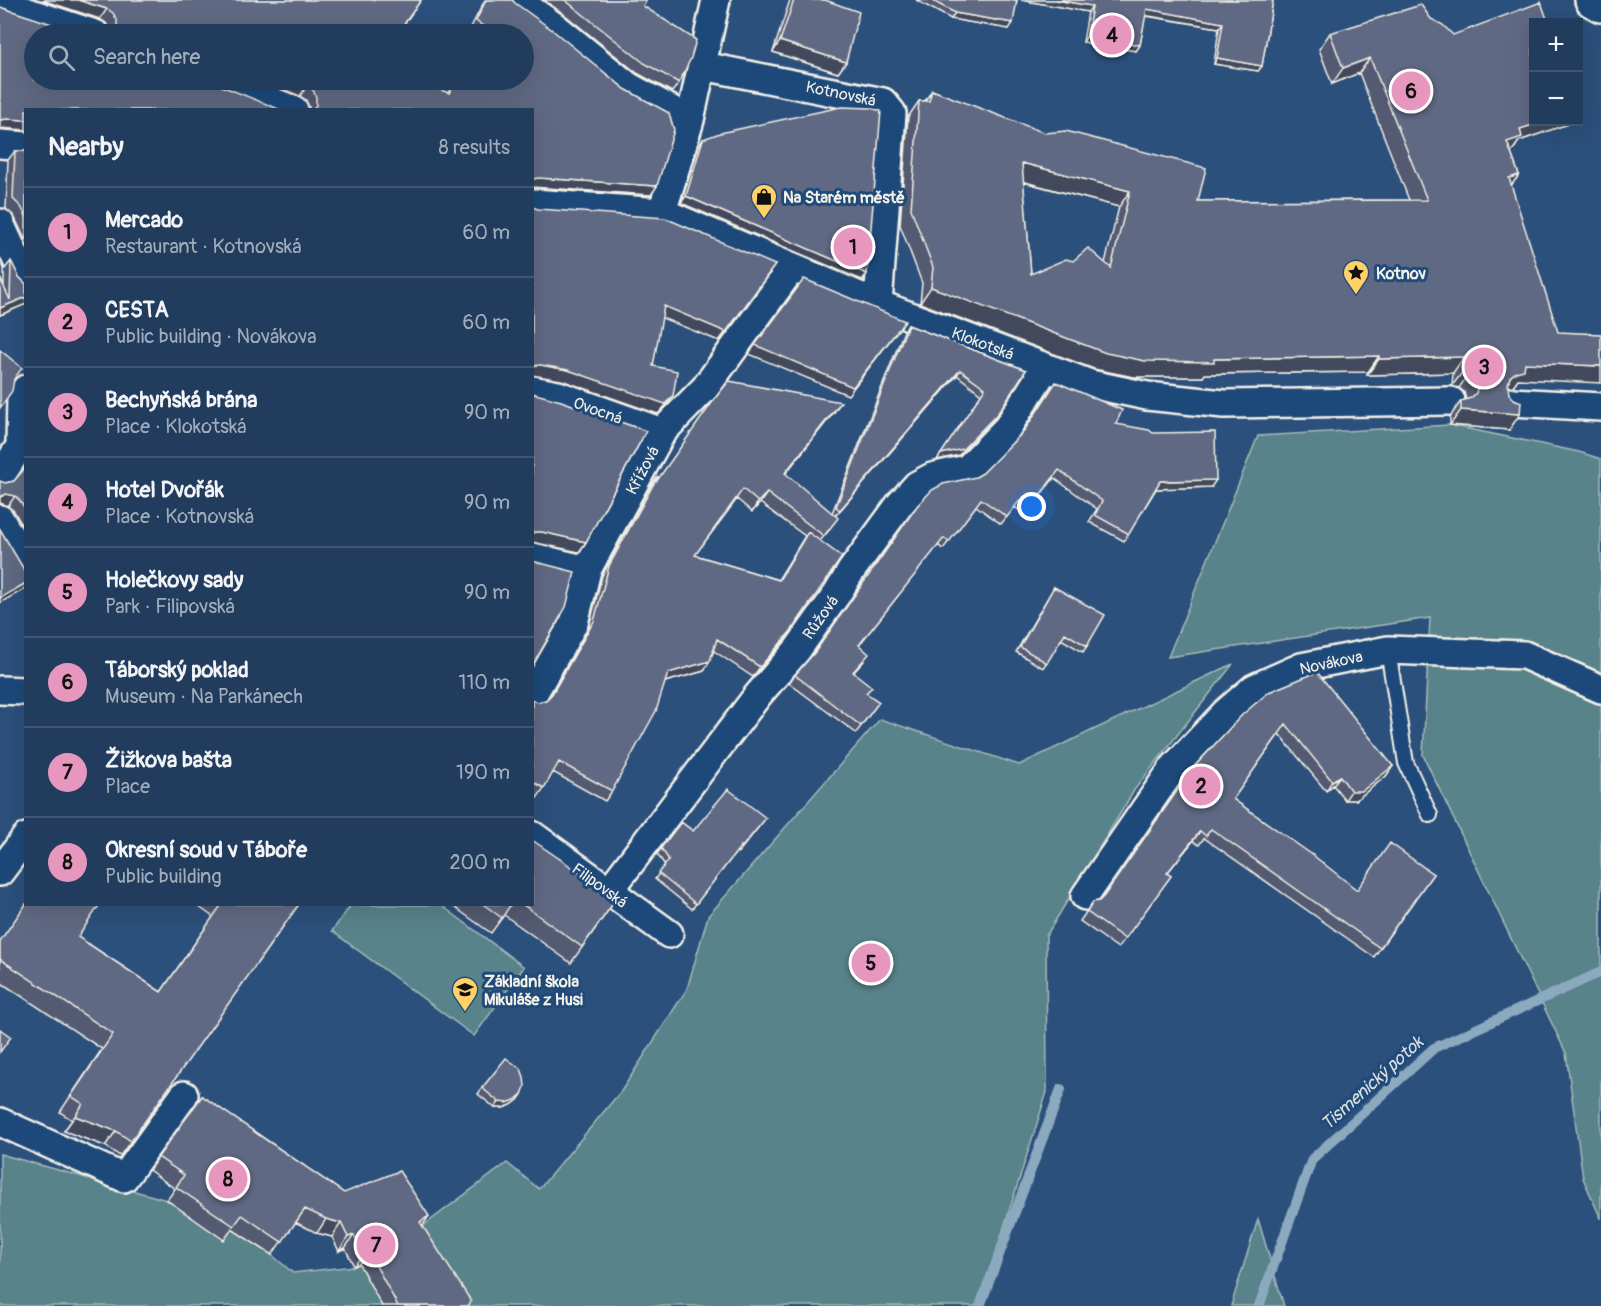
<!DOCTYPE html>
<meta charset="utf-8">
<style>
body{margin:0;font-family:Pangolin,sans-serif;background:#294363;color:#f1f3f6}
.controls{position:absolute;right:18px;top:18px;display:grid;overflow:hidden;border-radius:0px;box-shadow:0 6px 24px #0002}
.controls button{width:54px;height:54px;display:grid;place-items:center;padding:0;border:0;border-bottom:2px solid #3e5672;background:#213c5d;color:#f1f3f6;font:30px sans-serif}
.you{position:absolute;left:1032px;top:507px;width:21px;height:21px;margin:-15px;border:4px solid #fff;border-radius:50%;background:#1a73e8;box-shadow:0 0 0 9px #1a73e833}
.badge{display:grid;place-items:center;width:39px;height:39px;border-radius:50%;background:#e797bd;color:#111;font-size:20px;font-weight:700}
.pin{position:absolute;translate:-50% -50%;border:3px solid #fff;box-shadow:0 2px 6px #0006}
.list{margin:0;padding:0;list-style:none}
h2{display:flex;justify-content:space-between;align-items:center;height:78px;margin:0;padding:0 24px;font-size:26px}
h2 small{font-size:20px;font-weight:400;color:#a2adbc}
.list li{display:grid;grid-template-columns:39px 1fr auto;gap:18px;align-items:center;box-sizing:border-box;height:90px;padding:0 24px;border-top:2px solid #3e5672}
.list b{display:block;font-size:22px;white-space:nowrap}
.list p{margin:0;font-size:20px;white-space:nowrap;color:#a2adbc}
.list em{font-size:20px;font-style:normal;color:#a2adbc}
.icon{flex:none;width:33px;height:33px;fill:none;stroke:currentColor;stroke-width:2;stroke-linecap:round;stroke-linejoin:round}
.map{position:relative;flex:none;width:1601px;height:1306px;overflow:hidden}
.search{position:absolute;background:#213c5d;box-shadow:0 6px 24px #0002;left:24px;top:24px;width:510px;height:66px;display:flex;align-items:center;gap:15px;box-sizing:border-box;padding:0 21px;border-radius:33px;color:#a2adbc;font-size:22px}
.panel{position:absolute;background:#213c5d;box-shadow:0 6px 24px #0002;left:24px;top:108px;width:510px;height:798px;border-radius:0px}
.map>svg:first-child{display:block}
.green{fill:#58838a;stroke:#a6bab9;stroke-width:1.5}
.lines{fill:none;stroke-linecap:round;stroke-linejoin:round}
.stream{stroke:#8caabf;stroke-width:10}
.service-casing{stroke:#f4f1e8;stroke-width:18}
.minor-casing{stroke:#f4f1e8;stroke-width:32}
.secondary-casing{stroke:#f4f1e8;stroke-width:38}
.service{stroke:#1f4a7a;stroke-width:14}
.minor{stroke:#1f4a7a;stroke-width:27}
.secondary{stroke:#1f4a7a;stroke-width:33}
.wall{fill:#535a71;stroke:#f4f1e8;stroke-width:1.5;fill-rule:evenodd}
.shaded-wall{fill:#434a5c;stroke:#f4f1e8;stroke-width:1.5}
.building{fill:#606983;stroke:#f4f1e8;stroke-width:1.5;fill-rule:evenodd}
.labels{text-anchor:middle;stroke-width:6;stroke-linejoin:round;paint-order:stroke}
.street-label{font-size:16px;fill:#f4f1e8;stroke:#1f4a7a}
.poi-label{font-size:16px;font-weight:bold;fill:#f4f1e8;stroke:#1f4a7a;text-anchor:start}
.water-label{font-size:18px;font-style:italic;fill:#dadfde;stroke:#1f4a7a}
</style>
<div class="map">
<svg width="1601" height="1306" viewBox="0 0 1601 1306">
<rect width="100%" height="100%" fill="#2c507c"/>
<filter id="ink" filterUnits="userSpaceOnUse"><feTurbulence type="fractalNoise" baseFrequency=".0167" numOctaves="2"/><feDisplacementMap in="SourceGraphic" scale="12" xChannelSelector="R" yChannelSelector="G"/><feConvolveMatrix kernelMatrix="1 2 1 2 8 2 1 2 1" color-interpolation-filters="sRGB"/></filter>
<g filter="url(#ink)">
<!-- green -->
<path class="green" d="M 1450,425 L 1579,452 L 1601,459 L 1601,1219 L 1583,1178 L 1566,1053 L 1423,755 L 1430,618 L 1168,657 L 1258,436 Z
M 1233,664 L 1135,789 L 1046,936 L 1047,1092 L 979,1306 L 457,1306 L 411,1235 L 507,1163 L 539,1189 L 622,1090 L 687,989 L 708,916 L 880,719 L 1019,765 Z
M 351,905 L 441,905 L 524,967 L 474,1036 L 332,931 Z
M 0,1154 L 167,1200 L 232,1229 L 272,1255 L 293,1273 L 354,1266 L 359,1264 L 382,1306 L 0,1306 Z
M 1258,1219 L 1284,1306 L 1231,1306 Z"/>
<g class="lines">
<!-- stream -->
<path class="stream" d="M 980,1306 L 1061,1089
M 1259,1306 L 1312,1159 L 1434,1048 L 1601,972"/>
<defs>
<path id="service" d="M 1388,650 L 1406,763 L 1430,815"/>
<path id="minor" d="M 517,0 L 554,26 L 628,86 L 690,120
M 0,3 L 95,34
M 703,66 L 883,102 L 892,113 L 878,304
M 218,80 L 294,110
M 0,144 L 26,146
M 532,203 L 662,212 L 878,304 L 1090,384 L 1147,396 L 1224,404 L 1451,401
M 662,212 L 690,120 L 716,0
M 0,223 L 26,280
M 532,390 L 558,395 L 662,432
M 1512,402 L 1601,407
M 0,477 L 20,446 L 21,397 L 26,389
M 0,519 L 26,564
M 532,557 L 587,570
M 0,690 L 26,691
M 532,696 L 574,623 L 587,570 L 662,432 L 705,388 L 792,268
M 532,835 L 669,934
M 0,872 L 26,837
M 609,891 L 758,695 L 797,650 L 837,594 L 851,571 L 900,504 L 917,485 L 932,477 L 967,469 L 1007,428 L 1046,367
M 1085,896 L 1174,767 L 1225,713 L 1254,688 L 1301,667 L 1388,650 L 1524,655 L 1601,689
M 0,1122 L 124,1178 L 184,1095"/>
<path id="secondary" d="M 1592,0 L 1601,5"/>
</defs>
<!-- service casing -->
<use href="#service" class="service-casing"/>
<!-- minor casing -->
<use href="#minor" class="minor-casing"/>
<!-- secondary casing -->
<use href="#secondary" class="secondary-casing"/>
<!-- service -->
<use href="#service" class="service"/>
<!-- minor -->
<use href="#minor" class="minor"/>
<!-- secondary -->
<use href="#secondary" class="secondary"/>
</g>
<!-- wall -->
<path class="wall" d="M 42,0 L 421,0 L 397,34 L 110,34 L 110,30 L 106,23 L 100,19 Z
M 485,0 L 512,0 L 657,186 L 651,195 L 532,187 L 532,110 L 309,110 L 309,107 L 306,100 L 300,96 L 260,80 L 412,80 L 448,93 L 456,80 L 524,80 L 524,34 L 474,34 L 469,31 Z
M 544,0 L 646,0 L 643,6 L 679,83 L 672,92 L 637,73 L 564,14 Z
M 790,0 L 825,0 L 846,62 L 838,73 L 773,52 Z
M 916,0 L 1017,0 L 1009,29 L 951,19 Z
M 1021,0 L 1273,0 L 1262,66 L 1258,71 L 1214,64 L 1219,28 L 1145,16 L 1140,45 L 1136,51 L 1083,42 L 1088,12 Z
M 1431,19 L 1568,124 L 1519,141 L 1511,153 L 1519,175 L 1511,185 L 1518,379 L 1513,386 L 1508,387 L 1509,394 L 1520,414 L 1509,430 L 1450,425 L 1450,417 L 1461,401 L 1466,400 L 1464,392 L 1459,388 L 1452,386 L 1453,373 L 1367,375 L 1368,372 L 1205,374 L 1203,377 L 1134,377 L 1094,369 L 920,303 L 922,283 L 900,225 L 908,117 L 919,101 L 925,101 L 932,90 L 1198,201 L 1409,200 L 1359,73 L 1332,84 L 1319,49 L 1330,33 ZM 1023,182 L 1119,207 L 1105,263 L 1073,261 L 1031,274 Z
M 703,139 L 862,280 L 681,203 L 699,146 Z
M 15,151 L 26,151 L 26,241 L 14,216 L 6,209 L 8,160 Z
M 11,261 L 19,277 L 26,284 L 26,304 L 0,315 L 0,278 L 4,286 L 4,270 Z
M 908,325 L 1026,370 L 995,418 L 959,455 L 937,460 L 981,394 L 957,375 L 836,515 L 832,513 L 904,331 Z
M 834,412 L 785,474 L 831,528 L 820,541 L 785,640 L 753,677 L 714,651 L 704,671 L 665,682 L 612,791 L 605,801 L 553,772 L 544,788 L 537,798 L 532,795 L 532,700 L 538,702 L 546,700 L 550,697 L 588,631 L 602,576 L 651,486 L 658,476 L 656,482 ZM 737,499 L 752,512 L 760,503 L 805,536 L 778,580 L 695,555 Z
M 1116,424 L 1211,487 L 1156,489 L 1124,541 L 1089,522 L 1097,509 L 1054,478 L 1025,515 L 1015,507 L 1001,524 L 976,506 L 943,549 L 938,545 L 859,645 L 864,661 L 854,672 L 867,694 L 879,702 L 856,733 L 789,683 L 795,675 L 976,477 L 983,473 Z
M 26,467 L 26,532 L 14,511 L 8,506 L 5,483 L 14,481 Z
M 1054,587 L 1087,646 L 1083,652 L 1061,639 L 1043,668 L 1016,652 Z
M 1269,692 L 1393,766 L 1386,776 L 1356,800 L 1345,800 L 1333,785 L 1326,791 L 1279,734 L 1233,799 L 1357,890 L 1433,874 L 1374,957 L 1204,838 L 1199,845 L 1193,841 L 1167,873 L 1171,876 L 1118,948 L 1080,921 L 1093,902 L 1099,901 L 1104,896 Z
M 681,822 L 693,831 L 762,823 L 738,853 L 737,851 L 692,909 L 655,879 L 665,865 L 657,854 Z
M 617,898 L 571,963 L 504,915 L 491,933 L 450,904 L 532,904 Z
M 195,904 L 299,904 L 120,1156 L 105,1146 L 64,1131 L 72,1120 L 60,1112 L 102,1049 L 0,982 L 0,941 L 78,937 L 161,992 L 213,917 Z
M 482,1088 L 522,1094 L 518,1100 L 511,1105 L 503,1108 L 495,1108 L 478,1094 Z
M 202,1096 L 344,1193 L 422,1225 L 468,1306 L 382,1306 L 359,1264 L 354,1266 L 345,1248 L 339,1251 L 332,1237 L 317,1233 L 295,1222 L 272,1255 L 232,1229 L 224,1240 L 167,1200 L 175,1189 L 149,1170 Z"/>
<!-- shaded-wall -->
<path class="shaded-wall" d="M 42,0 L 78,0 L 107,9 L 100,19 Z
M 1021,0 L 1056,0 L 1092,6 L 1088,12 Z
M 1147,9 L 1223,23 L 1219,28 L 1143,15 Z
M 955,13 L 1013,23 L 1009,29 L 951,19 Z
M 1087,36 L 1140,45 L 1136,51 L 1083,42 Z
M 780,41 L 846,62 L 838,73 L 773,52 Z
M 1217,58 L 1262,66 L 1258,71 L 1214,64 Z
M 1370,58 L 1359,73 L 1332,84 L 1343,68 Z
M 260,80 L 291,80 L 307,86 L 300,96 Z
M 7,119 L 26,120 L 26,130 L 0,128 L 0,120 Z
M 1542,122 L 1569,122 L 1568,124 L 1519,141 L 1511,153 L 1507,142 L 1520,129 Z
M 1022,163 L 1130,191 L 1119,207 L 1010,178 Z
M 1519,175 L 1507,191 L 1509,178 Z
M 539,178 L 657,186 L 651,195 L 532,187 L 532,179 Z
M 686,196 L 867,274 L 862,280 L 681,203 Z
M 775,265 L 719,341 L 657,316 L 664,306 Z
M 931,287 L 1214,359 L 1379,356 L 1368,372 L 1205,374 L 1203,377 L 1134,377 L 1094,369 L 920,303 Z
M 26,297 L 26,304 L 0,315 L 0,308 Z
M 905,321 L 848,395 L 749,354 L 755,345 Z
M 1464,357 L 1453,373 L 1367,375 L 1379,359 Z
M 1525,363 L 1601,366 L 1601,383 L 1518,379 L 1513,386 L 1504,388 L 1510,377 Z
M 541,365 L 568,370 L 673,396 L 666,405 L 658,414 L 561,380 L 532,375 L 532,366 Z
M 960,370 L 957,375 L 836,515 L 840,510 Z
M 1464,370 L 1470,372 L 1459,388 L 1452,386 Z
M 841,402 L 834,412 L 778,483 L 785,473 Z
M 1461,410 L 1520,414 L 1509,430 L 1450,425 Z
M 998,413 L 995,418 L 959,455 L 937,460 L 941,454 Z
M 1216,480 L 1211,487 L 1155,489 L 1160,481 Z
M 767,493 L 760,503 L 752,512 L 758,502 Z
M 6,494 L 15,496 L 8,506 L 0,503 L 0,497 Z
M 535,532 L 542,532 L 586,542 L 579,552 L 532,542 L 532,533 Z
M 26,583 L 26,586 L 23,590 L 0,603 L 0,598 Z
M 791,631 L 785,640 L 753,677 L 760,667 Z
M 710,661 L 704,671 L 661,683 L 668,673 Z
M 1393,766 L 1386,776 L 1356,800 L 1345,800 L 1351,791 Z
M 1340,776 L 1333,785 L 1326,791 L 1332,781 Z
M 1200,831 L 1193,841 L 1160,882 L 1167,873 Z
M 522,1094 L 518,1100 L 511,1105 L 503,1108 L 495,1108 L 499,1102 Z
M 75,1116 L 116,1131 L 105,1146 L 64,1131 Z
M 429,1216 L 420,1229 L 420,1222 Z
M 326,1219 L 341,1223 L 332,1237 L 317,1233 Z
M 354,1235 L 345,1248 L 339,1251 L 348,1237 Z
M 368,1251 L 359,1264 L 354,1266 L 364,1253 Z"/>
<!-- building -->
<path class="building" d="M 78,0 L 421,0 L 397,34 L 113,34 L 117,30 L 117,20 L 113,13 L 107,9 Z
M 486,0 L 512,0 L 515,3 L 551,29 L 625,89 L 669,113 L 674,130 L 657,186 L 539,178 L 532,179 L 532,110 L 313,110 L 316,105 L 316,97 L 313,90 L 307,86 L 291,80 L 412,80 L 449,93 L 457,80 L 524,80 L 524,34 L 483,34 L 487,29 L 476,21 Z
M 565,0 L 646,0 L 643,6 L 696,40 L 691,58 L 679,83 L 644,63 Z
M 794,0 L 825,0 L 859,12 L 846,62 L 780,41 Z
M 931,0 L 1017,0 L 1013,23 L 955,13 Z
M 1056,0 L 1273,0 L 1262,66 L 1217,58 L 1223,23 L 1147,9 L 1140,45 L 1087,36 L 1092,6 Z
M 1541,2 L 1548,22 L 1533,22 L 1533,122 L 1542,122 L 1520,129 L 1522,137 L 1507,142 L 1519,175 L 1509,178 L 1558,332 L 1601,334 L 1601,366 L 1525,363 L 1524,370 L 1516,372 L 1510,377 L 1508,385 L 1509,394 L 1514,399 L 1521,402 L 1520,414 L 1461,410 L 1461,401 L 1471,398 L 1476,393 L 1478,385 L 1475,377 L 1470,372 L 1464,370 L 1464,357 L 1379,359 L 1379,356 L 1214,359 L 1214,362 L 1145,361 L 1106,353 L 931,287 L 933,267 L 911,209 L 919,101 L 929,101 L 932,90 L 1045,133 L 1066,131 L 1206,168 L 1198,201 L 1427,200 L 1370,58 L 1343,68 L 1330,33 L 1421,5 L 1431,19 L 1443,25 L 1453,35 ZM 1022,163 L 1130,191 L 1111,268 L 1088,248 L 1073,261 L 1066,259 L 1031,274 Z
M 0,7 L 82,34 L 34,34 L 34,80 L 212,80 L 219,85 L 281,110 L 26,110 L 26,120 L 7,119 L 0,120 Z
M 841,107 L 871,108 L 881,111 L 867,274 L 686,196 L 703,139 L 720,133 Z
M 15,151 L 26,151 L 26,216 L 21,207 L 13,199 Z
M 532,207 L 538,209 L 665,218 L 775,265 L 726,332 L 664,306 L 653,366 L 677,371 L 673,396 L 665,404 L 568,370 L 541,365 L 532,366 Z
M 11,261 L 19,277 L 26,284 L 26,297 L 0,308 L 0,278 L 10,300 Z
M 804,279 L 905,321 L 853,387 L 755,345 Z
M 908,325 L 1026,370 L 998,413 L 963,449 L 941,454 L 985,388 L 960,370 L 840,510 L 836,507 Z
M 0,350 L 22,368 L 14,379 L 12,391 L 0,408 Z
M 729,381 L 841,402 L 785,473 L 838,518 L 824,536 L 767,493 L 758,502 L 743,489 L 695,555 L 779,580 L 808,532 L 842,557 L 791,631 L 760,667 L 717,639 L 710,661 L 668,673 L 656,711 L 612,791 L 559,762 L 544,788 L 532,781 L 532,700 L 538,702 L 546,700 L 552,694 L 594,621 L 609,566 L 658,476 L 656,482 L 716,397 Z
M 1056,382 L 1122,410 L 1116,424 L 1149,430 L 1153,433 L 1215,432 L 1216,480 L 1160,481 L 1129,534 L 1095,515 L 1102,501 L 1059,470 L 1030,508 L 1020,500 L 1007,517 L 981,499 L 949,542 L 944,538 L 859,645 L 869,654 L 853,672 L 872,687 L 866,693 L 879,702 L 861,726 L 795,675 L 815,652 L 917,506 L 932,490 L 943,484 L 976,477 L 983,473 L 1024,431 Z
M 532,393 L 561,401 L 646,431 L 586,542 L 542,532 L 535,532 L 532,533 Z
M 26,467 L 26,510 L 20,501 L 15,496 L 6,494 L 0,497 L 0,481 L 5,483 L 14,481 Z
M 0,529 L 26,573 L 26,583 L 0,598 Z
M 532,561 L 575,572 L 566,607 L 532,666 Z
M 1054,587 L 1105,615 L 1087,646 L 1065,633 L 1047,663 L 1020,647 Z
M 1317,672 L 1393,766 L 1362,791 L 1351,791 L 1340,776 L 1332,781 L 1286,724 L 1233,799 L 1314,856 L 1357,890 L 1390,843 L 1433,874 L 1380,948 L 1211,829 L 1206,836 L 1200,831 L 1167,873 L 1171,876 L 1125,939 L 1087,912 L 1093,902 L 1099,901 L 1104,896 L 1193,768 L 1242,715 L 1269,692 Z
M 728,789 L 766,818 L 742,847 L 741,846 L 696,904 L 658,873 L 669,860 L 661,848 L 681,822 L 693,831 Z
M 532,840 L 617,898 L 582,947 L 522,904 L 532,904 Z
M 26,904 L 100,904 L 78,937 L 161,992 L 222,904 L 299,904 L 131,1141 L 116,1131 L 75,1116 L 83,1104 L 71,1096 L 113,1034 L 0,959 L 0,941 Z
M 483,904 L 511,904 L 502,918 Z
M 0,1029 L 11,1037 L 0,1052 Z
M 506,1058 L 521,1069 L 524,1077 L 525,1087 L 522,1094 L 515,1100 L 507,1103 L 499,1102 L 482,1088 Z
M 202,1096 L 344,1193 L 399,1171 L 429,1216 L 420,1222 L 471,1301 L 468,1306 L 398,1306 L 368,1251 L 364,1253 L 354,1235 L 348,1237 L 341,1223 L 326,1219 L 305,1209 L 282,1242 L 242,1215 L 234,1226 L 176,1187 L 184,1175 L 158,1157 Z"/>
</g>
<!-- icons -->
<defs>
<symbol id="shop-pin" viewBox="-11 -11 22 30"><path d="M0 17L-7.5 6A9.5 9.5 0 1 1 7.5 6Z" fill="#ffd166" stroke="#1f4a7a"/><path d="M-5-2.5h2.3a2.7 3.5 0 0 1 5.4 0H5L5.5 6h-11ZM-1.5-2.5h3a1.5 2.3 0 0 0-3 0Z" fill="#111"/></symbol>
<symbol id="sight-pin" viewBox="-11 -11 22 30"><path d="M0 17L-7.5 6A9.5 9.5 0 1 1 7.5 6Z" fill="#ffd166" stroke="#1f4a7a"/><path d="M0-6L1.8-2.2L6-1.7L2.9 1.2L3.7 5.4L0 3.3L-3.7 5.4L-2.9 1.2L-6-1.7L-1.8-2.2Z" fill="#111"/></symbol>
<symbol id="school-pin" viewBox="-11 -11 22 30"><path d="M0 17L-7.5 6A9.5 9.5 0 1 1 7.5 6Z" fill="#ffd166" stroke="#1f4a7a"/><path d="M0-5L7-2L0 1L-7-2ZM-4 1L0 2.5L4 1V4Q0 6-4 4Z" fill="#111"/></symbol>
</defs>
<g fill-rule="evenodd">
<use href="#shop-pin" x="749" y="182" width="30" height="40"/>
<use href="#sight-pin" x="1341" y="258" width="30" height="40"/>
<use href="#school-pin" x="450" y="975" width="30" height="40"/>
</g>
<g class="labels">
<!-- street labels -->
<g class="street-label">
<text transform="translate(841 93) rotate(12)" y="6">Kotnovská</text>
<text transform="translate(983 343) rotate(21)" y="6">Klokotská</text>
<text transform="translate(598 410) rotate(20)" y="6">Ovocná</text>
<text transform="translate(642 470) rotate(-62)" y="6">Křížová</text>
<text transform="translate(820 617) rotate(-55)" y="6">Růžová</text>
<text transform="translate(1331 662) rotate(-12)" y="6">Novákova</text>
<text transform="translate(600 885) rotate(36)" y="6">Filipovská</text>
</g>
<!-- poi labels -->
<g class="poi-label">
<text x="783" y="203">Na Starém městě</text>
<text x="1376" y="279">Kotnov</text>
<text x="484" y="987">Základní škola<tspan x="484" dy="18">Mikuláše z Husi</tspan></text>
</g>
<!-- water labels -->
<g class="water-label">
<text transform="translate(1372 1083) rotate(-42)" y="6">Tismenický potok</text>
</g>
</g>
</svg>
<div class="controls">
<button>+</button>
<button>−</button>
</div>
<div class="you"></div>
<div class="pin badge" style="left:853px;top:247px">1</div>
<div class="pin badge" style="left:1201px;top:786px">2</div>
<div class="pin badge" style="left:1484px;top:367px">3</div>
<div class="pin badge" style="left:1112px;top:35px">4</div>
<div class="pin badge" style="left:871px;top:963px">5</div>
<div class="pin badge" style="left:1411px;top:91px">6</div>
<div class="pin badge" style="left:376px;top:1245px">7</div>
<div class="pin badge" style="left:228px;top:1179px">8</div>
<div class="search"><svg class="icon" aria-label="search" viewBox="0 0 24 24"><circle cx="10" cy="10" r="6"/><path d="M15 15l6 6"/></svg>Search here</div>
<section class="panel">
<h2>Nearby<small>8 results</small></h2>
<ul class="list">
<li><span class="badge">1</span><div><b>Mercado</b><p>Restaurant · Kotnovská</p></div><em>60 m</em></li>
<li><span class="badge">2</span><div><b>CESTA</b><p>Public building · Novákova</p></div><em>60 m</em></li>
<li><span class="badge">3</span><div><b>Bechyňská brána</b><p>Place · Klokotská</p></div><em>90 m</em></li>
<li><span class="badge">4</span><div><b>Hotel Dvořák</b><p>Place · Kotnovská</p></div><em>90 m</em></li>
<li><span class="badge">5</span><div><b>Holečkovy sady</b><p>Park · Filipovská</p></div><em>90 m</em></li>
<li><span class="badge">6</span><div><b>Táborský poklad</b><p>Museum · Na Parkánech</p></div><em>110 m</em></li>
<li><span class="badge">7</span><div><b>Žižkova bašta</b><p>Place</p></div><em>190 m</em></li>
<li><span class="badge">8</span><div><b>Okresní soud v Táboře</b><p>Public building</p></div><em>200 m</em></li>
</ul>
</section>
</div>
